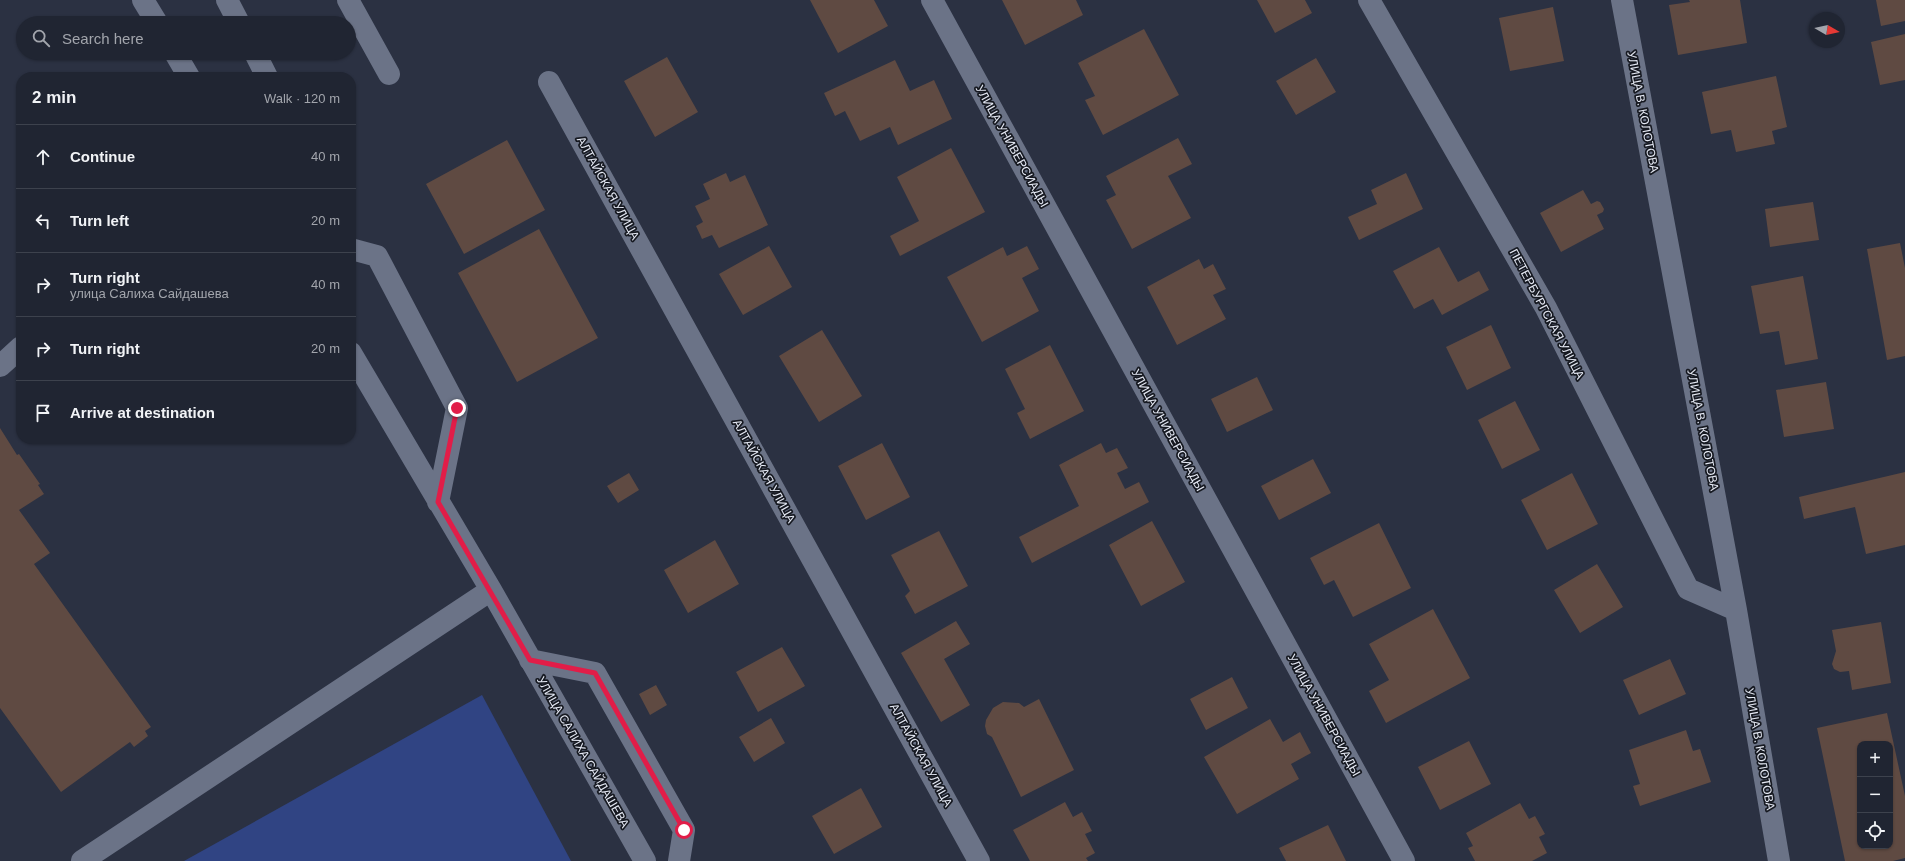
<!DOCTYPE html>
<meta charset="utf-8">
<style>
body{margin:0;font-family:Arial,sans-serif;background:#282d3a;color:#f1f3f6}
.controls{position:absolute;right:12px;bottom:12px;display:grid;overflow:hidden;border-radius:8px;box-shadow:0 1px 3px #0004}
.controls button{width:36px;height:36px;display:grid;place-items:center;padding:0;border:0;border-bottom:1px solid #3d424d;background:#202532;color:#f1f3f6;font:20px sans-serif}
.compass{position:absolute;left:1809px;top:12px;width:36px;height:36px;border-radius:50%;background:#202532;box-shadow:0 1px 3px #0004;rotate:99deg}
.stop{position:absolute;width:12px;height:12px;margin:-9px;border:3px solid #e11d48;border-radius:50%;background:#fff}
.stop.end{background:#e11d48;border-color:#fff;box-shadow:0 1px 4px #0008}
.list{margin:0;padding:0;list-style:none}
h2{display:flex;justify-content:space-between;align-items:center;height:52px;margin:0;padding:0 16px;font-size:17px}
h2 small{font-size:13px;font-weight:400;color:#a2a5ac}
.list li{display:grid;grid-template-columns:26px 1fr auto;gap:12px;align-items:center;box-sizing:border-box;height:64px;padding:0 16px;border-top:1px solid #3d424d}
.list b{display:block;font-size:15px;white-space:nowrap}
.list p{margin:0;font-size:13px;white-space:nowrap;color:#a2a5ac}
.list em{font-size:13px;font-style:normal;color:#a2a5ac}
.icon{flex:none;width:22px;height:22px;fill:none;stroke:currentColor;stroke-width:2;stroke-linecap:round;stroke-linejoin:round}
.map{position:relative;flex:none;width:1905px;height:861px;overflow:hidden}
.search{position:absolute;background:#202532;box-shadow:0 1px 3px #0004;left:16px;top:16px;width:340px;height:44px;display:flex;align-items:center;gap:10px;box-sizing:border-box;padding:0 14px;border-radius:22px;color:#a2a5ac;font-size:15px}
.panel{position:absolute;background:#202532;box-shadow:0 1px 3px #0004;left:16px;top:72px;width:340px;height:372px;border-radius:16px}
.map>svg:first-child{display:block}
.green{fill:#304483}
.building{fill:#5f4a42;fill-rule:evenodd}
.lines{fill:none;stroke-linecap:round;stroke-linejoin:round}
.minor{stroke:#6b7387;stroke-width:22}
.route{stroke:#e11d48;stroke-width:5}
.labels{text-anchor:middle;stroke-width:3.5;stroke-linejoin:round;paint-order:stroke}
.street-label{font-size:12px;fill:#e6eaf5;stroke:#161921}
</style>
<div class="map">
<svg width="1905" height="861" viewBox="0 0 1905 861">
<rect width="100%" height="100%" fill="#2b3142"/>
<!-- green -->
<path class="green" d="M 482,695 L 571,861 L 184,861 Z"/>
<!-- building -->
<path class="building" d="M 810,0 L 874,0 L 888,26 L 838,53 Z
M 1002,0 L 1076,0 L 1083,15 L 1025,45 Z
M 1257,0 L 1305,0 L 1312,13 L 1275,33 Z
M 1689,0 L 1740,0 L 1747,43 L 1678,55 L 1669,5 L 1690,2 Z
M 1876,0 L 1905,0 L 1905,21 L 1881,26 Z
M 1553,7 L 1564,61 L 1510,71 L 1499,18 Z
M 1144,29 L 1179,95 L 1103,135 L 1085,100 L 1095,96 L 1078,63 Z
M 1905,34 L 1905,80 L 1880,85 L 1871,42 Z
M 667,57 L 698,112 L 655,137 L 624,81 Z
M 1316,58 L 1336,92 L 1296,115 L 1276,81 Z
M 895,60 L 910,91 L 934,80 L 952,119 L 898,145 L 890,127 L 860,141 L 845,111 L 835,116 L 824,93 Z
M 1776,76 L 1787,127 L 1772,131 L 1775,144 L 1736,152 L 1731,130 L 1711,134 L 1702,92 Z
M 1178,138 L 1192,164 L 1168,176 L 1191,218 L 1132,249 L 1106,200 L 1116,195 L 1106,176 Z
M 507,140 L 545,210 L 464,254 L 426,184 Z
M 951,148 L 985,212 L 900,256 L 890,236 L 919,221 L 897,177 Z
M 726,173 L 730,182 L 745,175 L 768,225 L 719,248 L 712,235 L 702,239 L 696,226 L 703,222 L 695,206 L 710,199 L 703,184 Z
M 1406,173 L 1423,209 L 1359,240 L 1348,217 L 1377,204 L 1371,190 Z
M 1583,190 L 1591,204 L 1597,201 L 1600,202 L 1604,209 L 1603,212 L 1597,215 L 1604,229 L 1561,252 L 1540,213 Z
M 1813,202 L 1819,240 L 1770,247 L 1765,209 Z
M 539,229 L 598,338 L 517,382 L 458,273 Z
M 1900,243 L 1905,268 L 1905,356 L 1887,360 L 1867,249 Z
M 769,246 L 792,287 L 743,315 L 719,274 Z
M 1027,246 L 1039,269 L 1022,278 L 1039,311 L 982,342 L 947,277 L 1003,247 L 1007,256 Z
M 1439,247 L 1458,282 L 1479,271 L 1489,290 L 1442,315 L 1433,299 L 1414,309 L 1393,271 Z
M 1199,259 L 1204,269 L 1213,264 L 1226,289 L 1213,295 L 1226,319 L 1177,345 L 1147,287 Z
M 1803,276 L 1818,359 L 1785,365 L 1779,331 L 1760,334 L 1751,286 Z
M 1491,325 L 1511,368 L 1467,390 L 1446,347 Z
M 822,330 L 862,396 L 819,422 L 779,356 Z
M 1050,345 L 1084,411 L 1030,439 L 1017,413 L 1025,409 L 1005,369 Z
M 1257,377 L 1273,410 L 1227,432 L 1211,399 Z
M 1826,382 L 1834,429 L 1784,437 L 1776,390 Z
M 1515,401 L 1540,450 L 1502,469 L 1478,420 Z
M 0,428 L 17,455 L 19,454 L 40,484 L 38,485 L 44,494 L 19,510 L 50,553 L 34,564 L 151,727 L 145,731 L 148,736 L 134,747 L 130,742 L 61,792 L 0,708 Z
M 882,443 L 910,497 L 866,520 L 838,466 Z
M 1101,443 L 1106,453 L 1117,448 L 1128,468 L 1117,473 L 1125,489 L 1139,482 L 1149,502 L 1032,563 L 1019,537 L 1079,506 L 1059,465 Z
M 1313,459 L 1331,493 L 1279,520 L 1261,486 Z
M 1905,472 L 1905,545 L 1866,554 L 1855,507 L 1804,519 L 1799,497 Z
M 629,473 L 639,490 L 618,503 L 607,486 Z
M 1572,473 L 1598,524 L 1547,550 L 1521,500 Z
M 1152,521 L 1185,582 L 1141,606 L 1109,545 Z
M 1379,523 L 1411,588 L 1353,617 L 1334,580 L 1324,585 L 1310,558 Z
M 939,531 L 968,586 L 915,614 L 905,596 L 910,591 L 891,555 Z
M 715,540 L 739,584 L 688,613 L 664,570 Z
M 1597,564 L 1623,607 L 1580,633 L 1554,590 Z
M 1433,609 L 1470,678 L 1386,723 L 1369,691 L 1389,680 L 1369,644 Z
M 956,621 L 970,644 L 944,659 L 970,705 L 941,722 L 901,653 Z
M 1881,622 L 1891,683 L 1852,690 L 1849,671 L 1840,672 L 1834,669 L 1832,664 L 1836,651 L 1832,630 Z
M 782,647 L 805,686 L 758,712 L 736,672 Z
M 1670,659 L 1686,694 L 1639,715 L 1623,680 Z
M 1232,677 L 1248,708 L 1206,730 L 1190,699 Z
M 656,685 L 667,705 L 650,715 L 639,694 Z
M 1039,699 L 1074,770 L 1021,797 L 992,737 L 987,734 L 985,726 L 986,720 L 993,708 L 1003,702 L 1019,703 L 1024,707 Z
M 1887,713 L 1905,796 L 1905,858 L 1893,861 L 1845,861 L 1817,728 ZM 1860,744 L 1890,744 L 1890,846 L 1860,846 Z
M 771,718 L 785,743 L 754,762 L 739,737 Z
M 1270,719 L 1283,742 L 1300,732 L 1311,753 L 1291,764 L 1299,779 L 1237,814 L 1204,757 Z
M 1686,730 L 1693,751 L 1700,749 L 1711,782 L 1640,806 L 1633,786 L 1640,784 L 1629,750 Z
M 1469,741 L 1491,784 L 1440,810 L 1418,767 Z
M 861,788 L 882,827 L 834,854 L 812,816 Z
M 1065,802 L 1073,817 L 1082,812 L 1092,831 L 1085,834 L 1095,853 L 1086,858 L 1088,861 L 1030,861 L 1013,830 Z
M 1520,803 L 1529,819 L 1535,816 L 1545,834 L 1539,837 L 1547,853 L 1532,861 L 1475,861 L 1468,848 L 1473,846 L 1466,833 Z
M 1328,825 L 1346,861 L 1286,861 L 1279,848 Z"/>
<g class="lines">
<!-- minor -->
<path class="minor" d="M 143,0 L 157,23
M 227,0 L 239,23
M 348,0 L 389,74
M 932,0 L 1404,861
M 1369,0 L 1546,308 L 1688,589 L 1736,610
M 1622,0 L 1736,610 L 1779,861
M 175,53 L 189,77
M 255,53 L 267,77
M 549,82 L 979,861
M 351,249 L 377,256 L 457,408 L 438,502
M 351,353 L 491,590 L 645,861
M 0,366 L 21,347
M 530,660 L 595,673 L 684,830 L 679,861
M 82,861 L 491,590"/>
</g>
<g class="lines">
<!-- route -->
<path class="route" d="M 457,408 L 438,502 L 530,660 L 595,673 L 684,830"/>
</g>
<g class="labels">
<!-- street labels -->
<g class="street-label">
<text transform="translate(1643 112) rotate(79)" y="4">УЛИЦА В. КОЛОТОВА</text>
<text transform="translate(1012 146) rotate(61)" y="4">УЛИЦА УНИВЕРСИАДЫ</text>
<text transform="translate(608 188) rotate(61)" y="4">АЛТАЙСКАЯ УЛИЦА</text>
<text transform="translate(1547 314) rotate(62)" y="4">ПЕТЕРБУРГСКАЯ УЛИЦА</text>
<text transform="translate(1168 430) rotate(61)" y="4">УЛИЦА УНИВЕРСИАДЫ</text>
<text transform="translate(1703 430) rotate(79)" y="4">УЛИЦА В. КОЛОТОВА</text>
<text transform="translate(764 471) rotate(61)" y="4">АЛТАЙСКАЯ УЛИЦА</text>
<text transform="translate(1324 715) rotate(61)" y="4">УЛИЦА УНИВЕРСИАДЫ</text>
<text transform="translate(1760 749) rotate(80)" y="4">УЛИЦА В. КОЛОТОВА</text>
<text transform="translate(583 752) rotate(60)" y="4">УЛИЦА САЛИХА САЙДАШЕВА</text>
<text transform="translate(921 755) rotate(61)" y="4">АЛТАЙСКАЯ УЛИЦА</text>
</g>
</g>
</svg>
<div class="controls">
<button>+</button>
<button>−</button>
<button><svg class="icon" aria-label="locate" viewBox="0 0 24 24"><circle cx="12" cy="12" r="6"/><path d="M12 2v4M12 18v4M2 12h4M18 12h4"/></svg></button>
</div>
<svg class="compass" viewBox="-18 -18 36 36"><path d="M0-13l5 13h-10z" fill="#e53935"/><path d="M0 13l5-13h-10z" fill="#a2a5ac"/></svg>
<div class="stop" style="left:684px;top:830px"></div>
<div class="stop end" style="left:457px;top:408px"></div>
<div class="search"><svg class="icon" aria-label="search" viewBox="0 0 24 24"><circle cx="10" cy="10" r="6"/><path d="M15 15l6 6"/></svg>Search here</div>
<section class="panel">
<h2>2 min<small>Walk · 120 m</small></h2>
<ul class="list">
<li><svg class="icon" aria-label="ahead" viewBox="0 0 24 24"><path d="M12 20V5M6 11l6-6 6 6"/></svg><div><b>Continue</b></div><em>40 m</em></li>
<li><svg class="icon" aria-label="left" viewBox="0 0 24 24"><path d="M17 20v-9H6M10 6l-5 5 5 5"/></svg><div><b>Turn left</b></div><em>20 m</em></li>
<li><svg class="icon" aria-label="right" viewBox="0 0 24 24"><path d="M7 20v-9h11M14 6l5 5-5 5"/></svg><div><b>Turn right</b><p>улица Салиха Сайдашева</p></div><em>40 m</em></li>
<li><svg class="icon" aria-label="right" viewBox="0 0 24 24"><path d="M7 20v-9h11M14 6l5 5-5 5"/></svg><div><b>Turn right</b></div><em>20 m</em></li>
<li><svg class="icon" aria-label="arrive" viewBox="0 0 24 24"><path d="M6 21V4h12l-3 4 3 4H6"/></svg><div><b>Arrive at destination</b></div></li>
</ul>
</section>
</div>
